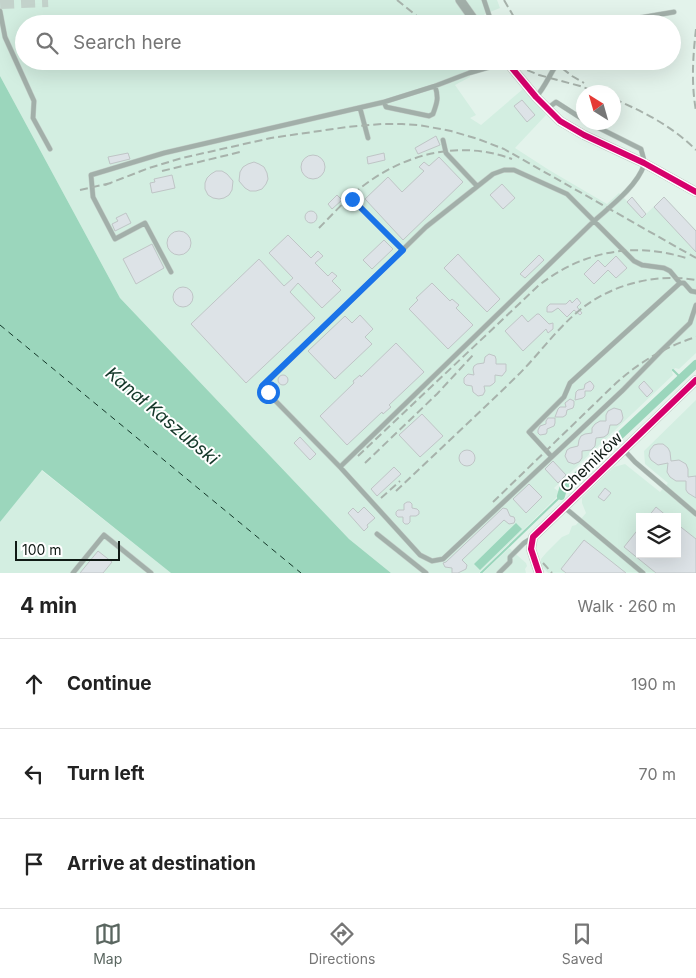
<!DOCTYPE html>
<meta charset="utf-8">
<style>
body{margin:0;font-family:Inter,sans-serif;background:#f6f6f6;color:#222}
.controls{position:absolute;right:15px;bottom:15px;display:grid;overflow:hidden;border-radius:0px;box-shadow:0 5px 20px #0002}
.controls button{width:45px;height:45px;display:grid;place-items:center;padding:0;border:0;border-bottom:1px solid #e0e0e0;background:#fff;color:#222;font:25px sans-serif}
.compass{position:absolute;left:576px;top:85px;width:45px;height:45px;border-radius:50%;background:#fff;box-shadow:0 5px 20px #0002;rotate:323deg}
.scale{position:absolute;left:15px;bottom:12px;width:105px;box-sizing:border-box;padding-left:5px;border:2px solid #101a15;border-top:0;font-size:14px;line-height:18px;white-space:nowrap;color:#101a15;-webkit-text-stroke:4px #fff;paint-order:stroke}
.stop{position:absolute;width:15px;height:15px;margin:-11px;border:4px solid #1a73e8;border-radius:50%;background:#fff}
.stop.end{background:#1a73e8;border-color:#fff;box-shadow:0 1px 5px #0008}
.list{margin:0;padding:0;list-style:none}
h2{display:flex;justify-content:space-between;align-items:center;height:65px;margin:0;padding:0 20px;font-size:21px}
h2 small{font-size:16px;font-weight:400;color:#767676}
.list li{display:grid;grid-template-columns:32px 1fr auto;gap:15px;align-items:center;box-sizing:border-box;height:90px;padding:0 20px;border-top:1px solid #e0e0e0}
.list b{display:block;font-size:19px;white-space:nowrap}
.list em{font-size:16px;font-style:normal;color:#767676}
.icon{flex:none;width:28px;height:28px;fill:none;stroke:currentColor;stroke-width:2;stroke-linecap:round;stroke-linejoin:round}
.map{position:relative;flex:none;width:696px;height:573px;overflow:hidden}
.search{position:absolute;background:#fff;box-shadow:0 5px 20px #0002;left:15px;right:15px;top:15px;height:55px;display:flex;align-items:center;gap:12px;box-sizing:border-box;padding:0 18px;border-radius:28px;color:#767676;font-size:19px}
.sheet{height:335px;background:#fff}
nav{display:flex;justify-content:space-around;align-items:center;box-sizing:border-box;height:70px;border-top:1px solid #e0e0e0;background:#fff;font-size:14px;color:#767676}
nav a{display:grid;justify-items:center;gap:2px}
nav .on{color:#5a6660}
.map>svg:first-child{display:block}
.built{fill:#d3eee1;fill-rule:evenodd}
.water{fill:#9bd6bc}
.lines{fill:none;stroke-linecap:round;stroke-linejoin:round}
.stream{stroke:#9bd6bc;stroke-width:2}
.canal{stroke:#9bd6bc;stroke-width:8}
.ferry{stroke:#143729;stroke-width:1;stroke-dasharray:6 5;stroke-linecap:butt}
.building{fill:#dde3e7;stroke:#bfc5c6}
.trunk-tunnel{stroke:#c3d2cb;stroke-width:14;stroke-dasharray:14 7;stroke-linecap:butt}
.service-casing{stroke:#c3cfc9;stroke-width:5.5}
.minor-casing{stroke:#c3cfc9;stroke-width:10}
.service{stroke:#a2afa9;stroke-width:4.5}
.minor{stroke:#a2afa9;stroke-width:9}
.rail{stroke:#a7b2ab;stroke-width:2;stroke-dasharray:8 4;stroke-linecap:butt}
.cycleway-casing{stroke:#fff;stroke-width:9}
.cycleway{stroke:#d6006c;stroke-width:6}
.route{stroke:#1a73e8;stroke-width:6}
.labels{text-anchor:middle;stroke-width:4;stroke-linejoin:round;paint-order:stroke}
.street-label{font-size:16px;fill:#101a15;stroke:#fff}
.water-label{font-size:18px;font-style:italic;fill:#143729;stroke:#fff}
</style>
<div class="map">
<svg width="696" height="573" viewBox="0 0 696 573">
<rect width="100%" height="100%" fill="#e3f3eb"/>
<!-- built -->
<path class="built" d="M 0,0 L 497,0 L 500,8 L 485,14 L 472,24 L 24,24 L 24,61 L 489,61 L 488,65 L 468,70 L 470,77 L 455,85 L 476,115 L 470,118 L 481,125 L 523,89 L 546,115 L 515,148 L 549,170 L 607,204 L 619,193 L 627,201 L 632,197 L 646,214 L 664,197 L 696,231 L 696,353 L 679,369 L 675,368 L 672,372 L 673,375 L 554,488 L 559,492 L 557,497 L 479,573 L 391,573 L 349,539 L 120,298 L 0,76 Z
M 696,400 L 696,573 L 548,573 L 541,565 L 541,559 L 546,553 L 562,537 L 569,534 L 572,526 L 576,525 L 586,513 L 582,503 L 582,498 L 614,467 L 625,464 L 660,492 L 668,483 L 645,464 L 644,451 ZM 640,517 L 677,517 L 677,554 L 640,554 Z
M 41,470 L 171,573 L 0,573 L 0,522 Z
M 509,548 L 526,563 L 527,566 L 525,569 L 526,573 L 483,573 Z"/>
<!-- water -->
<path class="water" d="M 0,76 L 120,298 L 349,539 L 391,573 L 171,573 L 42,470 L 0,522 Z
M 516,523 L 522,529 L 480,570 L 474,564 Z"/>
<g class="lines">
<!-- stream -->
<path class="stream" d="M 673,370 L 681,378
M 481,573 L 561,496"/>
<!-- canal -->
<path class="canal" d="M 561,496 L 563,489 L 696,364"/>
<!-- ferry -->
<path class="ferry" d="M 0,325 L 301,573"/>
</g>
<!-- building -->
<path class="building" d="M 522,100 L 535,115 L 527,122 L 514,106 Z
M 436,136 L 440,145 L 418,154 L 415,148 Z
M 128,153 L 130,159 L 110,164 L 108,157 Z
M 384,153 L 385,160 L 368,164 L 367,157 Z
M301 167a12 12 0 1 1 24 0a12 12 0 1 1-24 0Z
M 439,157 L 463,182 L 403,240 L 365,199 L 388,177 L 402,192 L 424,171 L 419,167 L 424,162 L 429,166 Z
M 254,162 L 259,164 L 264,167 L 267,173 L 268,179 L 266,184 L 262,189 L 256,191 L 250,191 L 245,188 L 239,181 L 240,172 L 243,167 L 248,164 Z
M 216,171 L 222,171 L 227,174 L 233,181 L 232,190 L 229,195 L 224,198 L 219,199 L 213,198 L 208,195 L 205,189 L 205,183 L 207,178 L 211,174 Z
M 172,175 L 175,188 L 152,193 L 150,183 L 155,182 L 154,179 Z
M 502,184 L 515,198 L 503,209 L 490,195 Z
M 337,195 L 342,200 L 332,209 L 328,204 Z
M 632,197 L 646,214 L 642,218 L 627,202 Z
M 664,197 L 696,231 L 696,252 L 654,207 Z
M305 217a6 6 0 1 1 12 0a6 6 0 1 1-12 0Z
M 126,213 L 131,223 L 115,231 L 112,224 L 118,221 L 116,218 Z
M167 243a12 12 0 1 1 24 0a12 12 0 1 1-24 0Z
M 288,235 L 311,258 L 318,251 L 323,256 L 315,263 L 328,276 L 332,272 L 337,276 L 332,281 L 341,290 L 322,308 L 298,283 L 290,292 L 315,318 L 246,383 L 191,324 L 259,259 L 284,286 L 293,278 L 269,253 Z
M 384,240 L 393,249 L 372,269 L 363,260 Z
M 152,244 L 164,268 L 136,284 L 123,259 Z
M 458,254 L 500,299 L 487,312 L 444,268 Z
M 539,255 L 544,260 L 525,278 L 520,274 Z
M 616,256 L 627,268 L 616,278 L 608,270 L 594,284 L 584,274 L 598,260 L 605,267 Z
M 432,283 L 450,301 L 452,299 L 459,305 L 456,308 L 473,325 L 448,349 L 409,309 L 418,300 L 416,298 Z
M173 297a10 10 0 1 1 20 0a10 10 0 1 1-20 0Z
M 577,298 L 581,303 L 577,307 L 582,313 L 580,315 L 574,310 L 567,317 L 558,308 L 552,312 L 547,312 L 547,307 L 550,304 L 566,304 L 570,300 L 572,303 Z
M 537,314 L 539,314 L 549,324 L 553,323 L 553,329 L 548,333 L 546,329 L 523,351 L 505,331 L 522,315 L 528,322 Z
M 360,315 L 373,329 L 365,337 L 372,344 L 335,379 L 308,351 L 345,316 L 352,323 Z
M 396,343 L 424,372 L 389,405 L 391,407 L 383,414 L 382,412 L 347,445 L 320,416 L 354,383 L 353,381 L 360,375 L 361,377 Z
M 489,354 L 495,356 L 496,359 L 496,364 L 506,364 L 506,371 L 502,376 L 495,375 L 495,382 L 493,384 L 490,386 L 484,386 L 485,391 L 483,395 L 478,396 L 473,392 L 472,386 L 466,385 L 464,383 L 464,378 L 468,374 L 474,375 L 473,369 L 474,366 L 477,364 L 484,363 L 485,357 Z
M278 380a5 5 0 1 1 10 0a5 5 0 1 1-10 0Z
M 590,381 L 592,383 L 594,386 L 593,389 L 591,391 L 585,391 L 585,396 L 583,398 L 575,400 L 576,392 L 578,390 L 584,389 L 585,384 Z
M 644,381 L 653,391 L 647,397 L 639,388 L 639,386 Z
M 570,399 L 574,401 L 574,405 L 573,408 L 567,410 L 566,415 L 563,417 L 555,417 L 558,409 L 560,407 L 566,407 L 565,403 Z
M 614,408 L 621,410 L 622,413 L 623,418 L 621,422 L 617,425 L 610,425 L 608,434 L 604,437 L 596,438 L 595,446 L 591,450 L 582,451 L 582,458 L 579,462 L 574,464 L 568,462 L 565,456 L 567,450 L 570,448 L 578,446 L 579,440 L 581,436 L 585,434 L 592,433 L 592,428 L 595,424 L 600,421 L 606,421 L 606,415 L 608,411 Z
M 422,414 L 443,436 L 420,457 L 399,435 Z
M 548,418 L 555,418 L 555,423 L 554,426 L 547,429 L 547,432 L 546,434 L 540,435 L 538,433 L 538,430 L 540,426 L 546,424 L 546,421 Z
M 300,437 L 316,454 L 310,460 L 294,443 Z
M 658,444 L 663,444 L 668,448 L 670,452 L 671,461 L 679,460 L 686,464 L 688,469 L 688,477 L 696,476 L 696,498 L 688,493 L 686,490 L 686,481 L 676,481 L 670,477 L 667,472 L 668,463 L 658,465 L 651,460 L 649,456 L 650,450 L 654,445 Z
M459 458a8 8 0 1 1 16 0a8 8 0 1 1-16 0Z
M 553,461 L 566,475 L 558,483 L 545,469 Z
M 394,467 L 401,474 L 377,496 L 371,489 Z
M 529,484 L 542,497 L 526,513 L 513,499 Z
M 605,488 L 611,493 L 604,501 L 598,497 Z
M 407,502 L 410,502 L 412,504 L 412,508 L 417,509 L 419,511 L 419,514 L 416,516 L 410,516 L 410,522 L 408,524 L 405,524 L 403,522 L 403,517 L 398,517 L 396,515 L 396,512 L 398,510 L 404,510 L 404,504 Z
M 364,507 L 375,518 L 367,525 L 368,527 L 364,531 L 348,513 L 353,508 L 358,513 Z
M 656,507 L 668,517 L 648,517 Z
M 503,508 L 507,509 L 510,516 L 514,517 L 515,520 L 514,523 L 509,524 L 504,520 L 462,560 L 467,565 L 466,569 L 458,573 L 452,573 L 452,568 L 445,567 L 443,563 L 446,562 Z
M 677,524 L 696,539 L 696,573 L 656,573 L 624,547 L 640,527 L 640,554 L 677,554 Z
M 584,540 L 602,554 L 626,573 L 566,573 L 561,569 Z
M 98,551 L 112,562 L 103,573 L 80,573 Z"/>
<g class="lines">
<!-- trunk-tunnel -->
<path class="trunk-tunnel" d="M 0,2 L 48,0"/>
<defs>
<path id="service" d="M 484,0 L 491,21 L 490,24
M 0,11 L 5,37 L 34,101 L 33,118 L 50,149
M 603,24 L 674,12
M 536,97 C 546,86 550,73 559,61
M 384,102 L 386,107 L 429,116 L 433,114 C 437,103 439,98 435,86
M 360,108 L 368,138
M 548,108 L 556,102 L 584,120
M 587,122 L 641,149 C 642,154 645,160 644,165 C 637,186 611,206 594,221 L 340,467 L 262,387 L 426,227 L 493,174 L 504,170 L 514,170 L 567,194 L 634,261 L 642,265 L 664,268 L 670,271 L 680,283 L 684,283 L 691,291 L 696,292
M 443,140 L 446,153 L 477,186
M 352,199 L 403,250
M 171,272 L 145,223 L 115,239 L 93,197 L 91,175 L 164,153 L 384,102 L 435,86 L 469,73 L 507,62
M 624,450 L 635,462 L 696,514
M 551,456 L 529,432 L 564,397 L 570,383 L 680,283
M 340,467 L 420,555 L 432,561 L 443,559 L 623,390 L 660,352 L 690,323 L 696,305
M 564,507 L 643,573
M 377,534 L 426,573
M 73,573 L 104,535 L 151,573
M 499,573 L 510,562 L 510,557 L 524,543 L 532,538"/>
<path id="minor" d="M 460,0 L 477,24
M 506,61 L 536,97 L 560,121 L 584,135 L 644,163 L 696,192
M 539,573 L 531,549 L 533,537 L 696,380"/>
</defs>
<!-- service casing -->
<use href="#service" class="service-casing"/>
<!-- minor casing -->
<use href="#minor" class="minor-casing"/>
<!-- service -->
<use href="#service" class="service"/>
<!-- minor -->
<use href="#minor" class="minor"/>
<!-- rail -->
<path class="rail" d="M 397,0 L 418,17 L 429,24
M 504,0 L 518,24
M 696,29 C 693,56 691,83 696,111
M 505,61 L 539,75 L 580,86 L 597,92
M 553,61 L 572,76 L 584,83
M 614,99 C 644,112 672,126 696,150
M 162,171 L 240,152
M 105,185 L 149,168 L 182,158 L 271,138 L 347,127 L 382,124 L 402,124 L 419,125 L 451,131 L 478,139 L 504,149 L 696,258
M 80,190 L 111,183
M 319,228 C 333,214 347,198 363,186 C 406,153 461,140 512,159
M 358,456 L 538,286 C 582,251 635,241 689,259
M 365,463 L 437,394 L 473,355
M 396,491 C 436,453 476,416 515,378 C 538,356 556,329 581,309 C 613,284 656,273 696,280
M 381,498 L 400,481
M 493,502 L 612,387 C 636,364 664,347 696,337
M 543,563 L 552,573"/>
<defs>
<path id="cycleway" d="M 506,61 L 536,97 L 560,121 L 584,135 L 644,163 L 696,192
M 539,573 L 531,549 L 533,537 L 696,380"/>
</defs>
<!-- cycleway casing -->
<use href="#cycleway" class="cycleway-casing"/>
<!-- cycleway -->
<use href="#cycleway" class="cycleway"/>
</g>
<g class="lines">
<!-- route -->
<path class="route" d="M 268,392 L 262,386 L 403,250 L 352,199"/>
</g>
<g class="labels">
<!-- street labels -->
<g class="street-label">
<text transform="translate(591 462) rotate(-44)" y="6">Chemików</text>
</g>
<!-- water labels -->
<g class="water-label">
<text transform="translate(162 416) rotate(40)" y="6">Kanał Kaszubski</text>
</g>
</g>
</svg>
<div class="controls">
<button><svg class="icon" aria-label="layers" viewBox="0 0 24 24"><path d="M12 4l9 5-9 5-9-5zM3 14l9 5 9-5"/></svg></button>
</div>
<svg class="compass" viewBox="-18 -18 36 36"><path d="M0-13l5 13h-10z" fill="#e53935"/><path d="M0 13l5-13h-10z" fill="#767676"/></svg>
<div class="scale">100 m</div>
<div class="stop" style="left:268px;top:392px"></div>
<div class="stop end" style="left:352px;top:199px"></div>
<div class="search"><svg class="icon" aria-label="search" viewBox="0 0 24 24"><circle cx="10" cy="10" r="6"/><path d="M15 15l6 6"/></svg>Search here</div>
</div>
<section class="sheet">
<h2>4 min<small>Walk · 260 m</small></h2>
<ul class="list">
<li><svg class="icon" aria-label="ahead" viewBox="0 0 24 24"><path d="M12 20V5M6 11l6-6 6 6"/></svg><div><b>Continue</b></div><em>190 m</em></li>
<li><svg class="icon" aria-label="left" viewBox="0 0 24 24"><path d="M17 20v-9H6M10 6l-5 5 5 5"/></svg><div><b>Turn left</b></div><em>70 m</em></li>
<li><svg class="icon" aria-label="arrive" viewBox="0 0 24 24"><path d="M6 21V4h12l-3 4 3 4H6"/></svg><div><b>Arrive at destination</b></div></li>
</ul>
</section>
<nav>
<a class="on"><svg class="icon" aria-label="map" viewBox="0 0 24 24"><path d="M3 6l6-2 6 2 6-2v14l-6 2-6-2-6 2zM9 4v14M15 6v14"/></svg>Map</a>
<a><svg class="icon" aria-label="directions" viewBox="0 0 24 24"><path d="M12 3l9 9-9 9-9-9zM9 14v-3h6M13 9l2 2-2 2"/></svg>Directions</a>
<a><svg class="icon" aria-label="saved" viewBox="0 0 24 24"><path d="M7 4h10v16l-5-4-5 4z"/></svg>Saved</a>
</nav>
